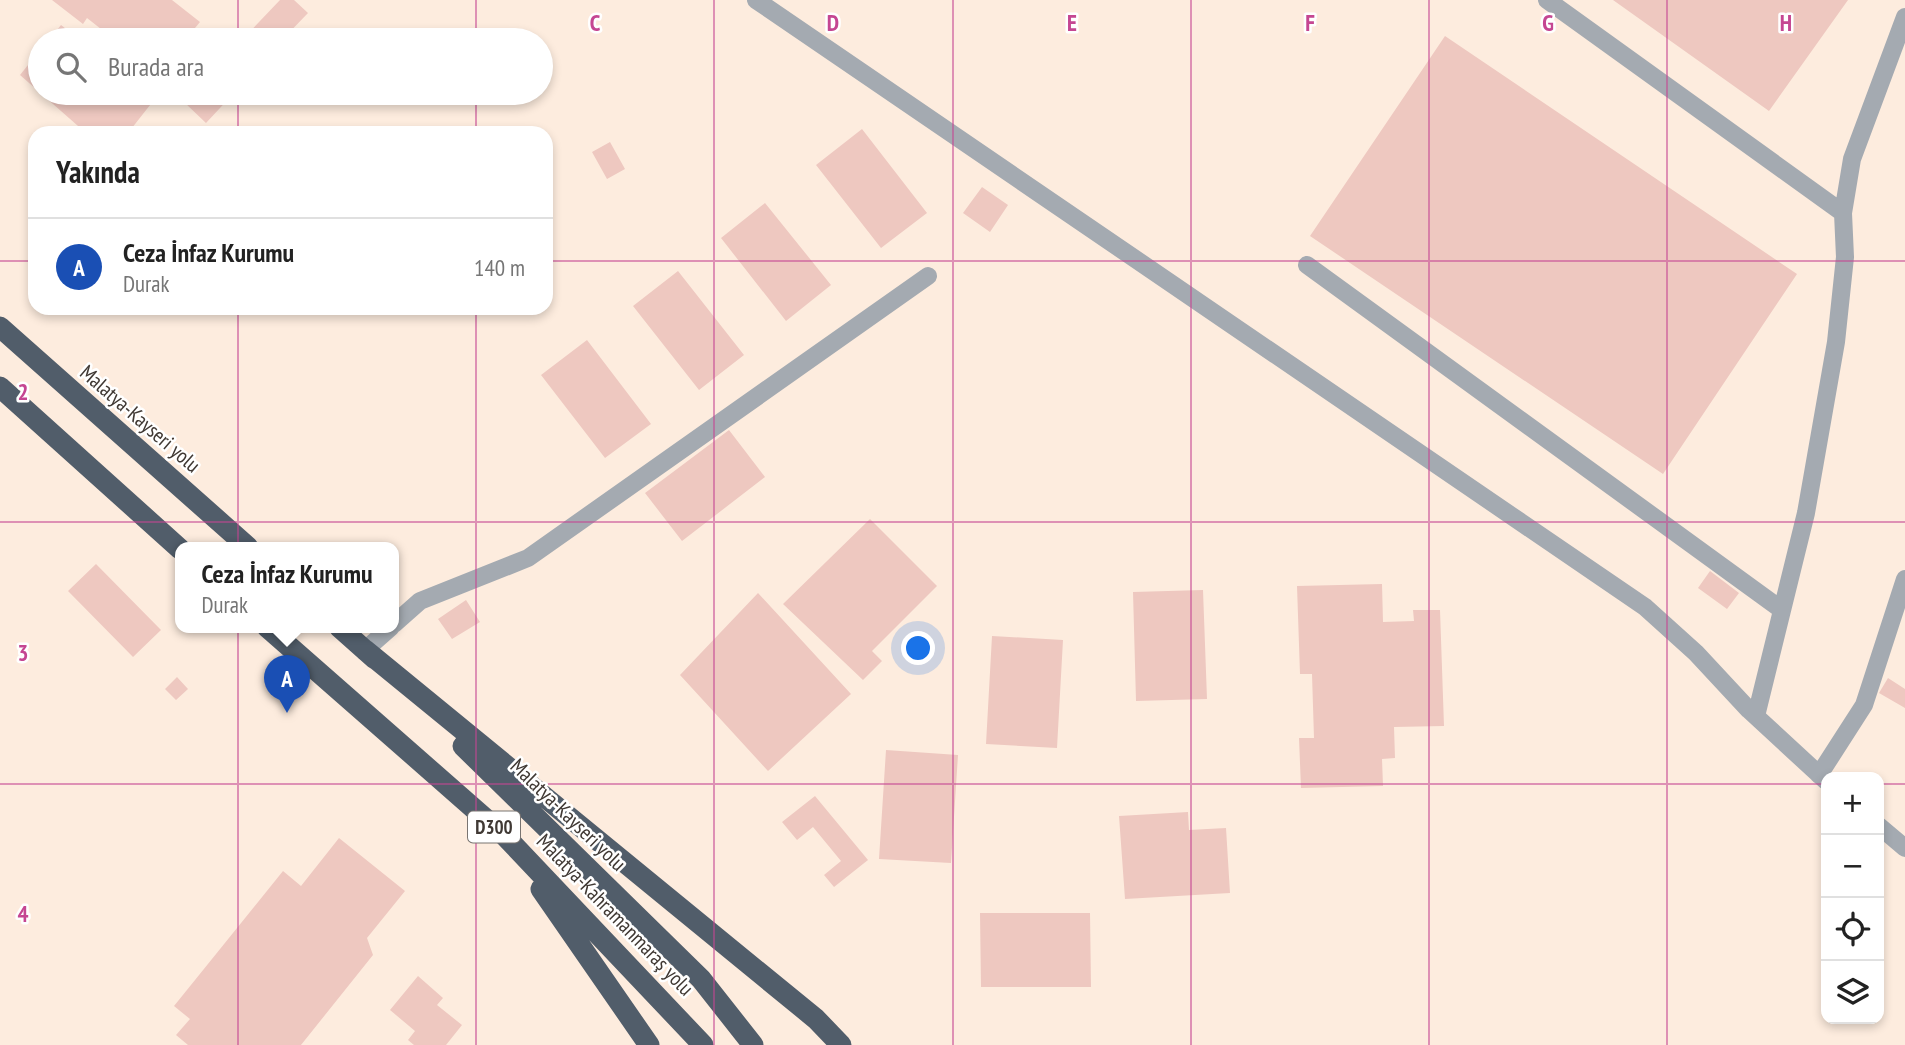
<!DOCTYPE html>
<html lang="tr">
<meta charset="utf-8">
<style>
body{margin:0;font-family:"PT Sans Narrow",sans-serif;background:#f6f6f6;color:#222}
.controls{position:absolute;right:21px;bottom:21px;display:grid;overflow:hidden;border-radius:14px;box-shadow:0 4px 10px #0003}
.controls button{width:63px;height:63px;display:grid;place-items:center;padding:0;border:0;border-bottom:2px solid #e0e0e0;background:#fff;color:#222;font:35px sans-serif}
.you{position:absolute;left:919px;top:649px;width:24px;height:24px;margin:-18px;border:5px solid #fff;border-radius:50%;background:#1a73e8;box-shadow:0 0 0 10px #1a73e833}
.badge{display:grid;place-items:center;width:46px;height:46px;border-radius:50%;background:#b45309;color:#fff;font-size:23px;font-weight:700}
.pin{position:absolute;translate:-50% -58px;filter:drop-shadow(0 2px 4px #0008)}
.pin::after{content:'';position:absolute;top:37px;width:24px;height:21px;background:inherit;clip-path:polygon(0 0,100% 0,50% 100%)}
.popup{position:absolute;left:175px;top:542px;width:224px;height:91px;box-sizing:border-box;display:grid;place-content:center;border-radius:14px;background:#fff;filter:drop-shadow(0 2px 5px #0005);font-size:23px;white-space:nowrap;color:#767676}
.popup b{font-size:26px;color:#222}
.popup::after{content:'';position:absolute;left:50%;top:100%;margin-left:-14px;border:14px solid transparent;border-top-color:#fff}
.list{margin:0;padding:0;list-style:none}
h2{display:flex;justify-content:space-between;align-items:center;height:91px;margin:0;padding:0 28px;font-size:30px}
h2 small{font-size:23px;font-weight:400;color:#767676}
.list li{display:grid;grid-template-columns:46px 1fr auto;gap:21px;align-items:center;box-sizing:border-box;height:98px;padding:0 28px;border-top:2px solid #e0e0e0}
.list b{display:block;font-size:26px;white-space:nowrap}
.list p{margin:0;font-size:23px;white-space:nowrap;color:#767676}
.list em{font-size:23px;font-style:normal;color:#767676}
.icon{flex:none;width:38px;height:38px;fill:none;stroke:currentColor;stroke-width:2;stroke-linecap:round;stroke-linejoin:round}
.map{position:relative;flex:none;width:1905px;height:1045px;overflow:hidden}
.search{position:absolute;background:#fff;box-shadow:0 4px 10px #0003;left:28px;top:28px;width:525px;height:77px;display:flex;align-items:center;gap:18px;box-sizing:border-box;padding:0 24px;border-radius:38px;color:#767676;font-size:26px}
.panel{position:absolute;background:#fff;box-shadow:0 4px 10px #0003;left:28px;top:126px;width:525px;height:189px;border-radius:21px}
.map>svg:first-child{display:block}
.building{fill:#eec8c0}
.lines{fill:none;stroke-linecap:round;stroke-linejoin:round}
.minor{stroke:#a4aab1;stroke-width:18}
.highway{stroke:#515d6a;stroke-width:21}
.grid{fill:none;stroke:#c54692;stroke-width:2;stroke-opacity:0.55}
.labels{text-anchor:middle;stroke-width:5;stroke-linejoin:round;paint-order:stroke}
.shield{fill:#fff;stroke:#797471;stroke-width:2}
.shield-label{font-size:19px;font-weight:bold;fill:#403934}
.street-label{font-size:21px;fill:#403934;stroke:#fff}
.grid-label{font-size:23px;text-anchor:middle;font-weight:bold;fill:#c54692;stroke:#fff;stroke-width:5;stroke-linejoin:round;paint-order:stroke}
</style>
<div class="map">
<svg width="1905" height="1045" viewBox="0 0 1905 1045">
<rect width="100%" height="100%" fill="#fdecde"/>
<!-- building -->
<path class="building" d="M 52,0 L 172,0 L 200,22 L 185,40 L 115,40 L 87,18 L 83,24 Z
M 280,0 L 294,0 L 308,13 L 282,40 L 242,40 Z
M 1613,0 L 1848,0 L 1769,111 Z
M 61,25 L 80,40 L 49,40 Z
M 1445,36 L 1797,274 L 1663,474 L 1310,236 Z
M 40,50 L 40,93 L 144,93 L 154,100 L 128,133 L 86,133 L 20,75 Z
M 194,93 L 234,93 L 206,123 L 185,103 Z
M 862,129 L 927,213 L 881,248 L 816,165 Z
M 610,142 L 625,169 L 607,179 L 592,152 Z
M 982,187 L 1008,205 L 990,232 L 963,213 Z
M 765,203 L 831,285 L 786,321 L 721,238 Z
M 678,271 L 744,355 L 699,390 L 633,306 Z
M 587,340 L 651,424 L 605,458 L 541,375 Z
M 729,430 L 765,477 L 682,541 L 645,493 Z
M 870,519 L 937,586 L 872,651 L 882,661 L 863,680 L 783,604 Z
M 96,564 L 161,630 L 133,657 L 68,591 Z
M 1710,571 L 1739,593 L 1727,609 L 1698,588 Z
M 1382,584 L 1383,622 L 1414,621 L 1413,610 L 1440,610 L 1444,726 L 1394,727 L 1395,758 L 1382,759 L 1383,786 L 1301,788 L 1299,738 L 1314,738 L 1312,674 L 1300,674 L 1297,586 Z
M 1203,590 L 1207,699 L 1136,701 L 1133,592 Z
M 758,593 L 851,694 L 768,771 L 680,675 Z
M 466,600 L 480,622 L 452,639 L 438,619 Z
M 992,636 L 1063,640 L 1057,748 L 986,744 Z
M 177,677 L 188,689 L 176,700 L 165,689 Z
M 1888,678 L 1905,689 L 1905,708 L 1879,693 Z
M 886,750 L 958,755 L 951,863 L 879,859 Z
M 815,796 L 868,860 L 834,887 L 824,875 L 841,861 L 813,827 L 797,840 L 782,822 Z
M 1188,812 L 1189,830 L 1226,828 L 1230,893 L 1125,899 L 1119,816 Z
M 339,838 L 405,891 L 367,938 L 373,955 L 301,1045 L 188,1045 L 176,1035 L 190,1019 L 174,1006 L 283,871 L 301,886 Z
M 980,913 L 1090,913 L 1091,987 L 981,987 Z
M 418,976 L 443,998 L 437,1005 L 462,1025 L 446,1045 L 414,1045 L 408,1040 L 415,1031 L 390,1010 Z"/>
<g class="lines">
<!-- minor -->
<path class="minor" d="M 756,0 L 1645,607 L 1696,653 L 1749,710 L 1826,781
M 1547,0 L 1843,213
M 1307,265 L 1782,610
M 394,624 L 420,601 L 528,558 L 928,276
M 365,650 L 391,627
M 1756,716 L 1806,513 L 1836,342 L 1845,257 L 1843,213 L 1852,159 L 1905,17
M 1819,775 L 1864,705 L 1905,579
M 1879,826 L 1905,848"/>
<!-- highway -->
<path class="highway" d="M 0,327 L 248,547
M 0,387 L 180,549
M 267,627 L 504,835 L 703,1045
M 339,627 L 375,659
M 365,650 L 816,1019 L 841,1045
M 463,746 L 701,979 L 753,1045
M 541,889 L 649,1045"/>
</g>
<!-- grid -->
<path class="grid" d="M 238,0 L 238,40M 476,0 L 476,40M 714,0 L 714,1045M 953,0 L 953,1045M 1191,0 L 1191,1045M 1429,0 L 1429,1045M 1667,0 L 1667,1045M 238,93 L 238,133M 476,93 L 476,133M 0,261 L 35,261M 546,261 L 1905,261M 238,308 L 238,1045M 476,308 L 476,1045M 0,522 L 1905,522M 0,784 L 1826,784M 1879,784 L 1905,784"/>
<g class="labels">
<!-- shield labels -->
<rect class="shield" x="468" y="811.5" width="52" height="31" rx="5"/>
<g class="shield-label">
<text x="494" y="834">D300</text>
</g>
<!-- street labels -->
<g class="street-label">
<text transform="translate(140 419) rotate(41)" y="7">Malatya-Kayseri yolu</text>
<text transform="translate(568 815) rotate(44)" y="7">Malatya-Kayseri yolu</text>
<text transform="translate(615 915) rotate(46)" y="7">Malatya-Kahramanmaraş yolu</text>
</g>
</g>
<g class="grid-label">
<text x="595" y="31">C</text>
<text x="833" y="31">D</text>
<text x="1072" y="31">E</text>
<text x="1310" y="31">F</text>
<text x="1548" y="31">G</text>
<text x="1786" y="31">H</text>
<text x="23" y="400">2</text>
<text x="23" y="661">3</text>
<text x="23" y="922">4</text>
</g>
</svg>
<div class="controls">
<button>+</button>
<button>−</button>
<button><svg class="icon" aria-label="locate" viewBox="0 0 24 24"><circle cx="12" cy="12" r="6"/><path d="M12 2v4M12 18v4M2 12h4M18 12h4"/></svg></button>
<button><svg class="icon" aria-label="layers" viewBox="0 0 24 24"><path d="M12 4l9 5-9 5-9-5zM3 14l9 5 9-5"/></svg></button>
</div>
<div class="you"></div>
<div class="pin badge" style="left:287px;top:713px;background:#1a4fb4">A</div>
<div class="popup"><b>Ceza İnfaz Kurumu</b>Durak</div>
<div class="search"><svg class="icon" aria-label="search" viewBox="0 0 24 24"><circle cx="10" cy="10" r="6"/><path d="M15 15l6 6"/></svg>Burada ara</div>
<section class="panel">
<h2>Yakında<small></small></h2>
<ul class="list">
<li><span class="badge" style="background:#1a4fb4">A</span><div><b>Ceza İnfaz Kurumu</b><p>Durak</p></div><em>140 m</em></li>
</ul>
</section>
</div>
